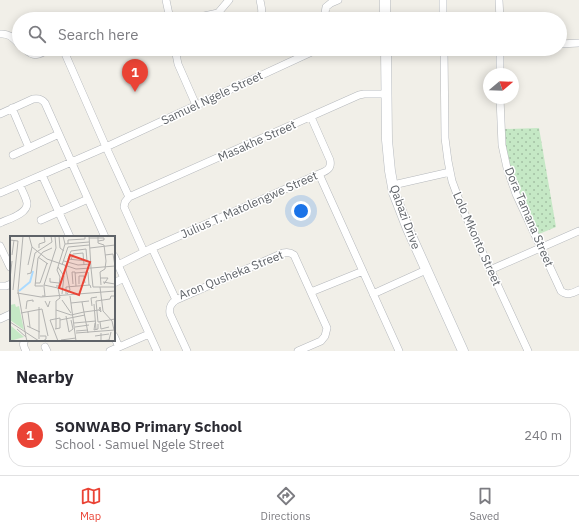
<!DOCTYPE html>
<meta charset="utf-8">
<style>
body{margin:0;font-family:"IBM Plex Sans",sans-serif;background:#f7f7f7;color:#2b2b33}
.compass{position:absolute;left:483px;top:68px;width:36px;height:36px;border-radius:50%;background:#fff;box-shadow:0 2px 10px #0003;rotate:71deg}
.you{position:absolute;left:301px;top:211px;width:14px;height:14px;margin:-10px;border:3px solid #fff;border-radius:50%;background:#1a73e8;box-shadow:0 0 0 6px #1a73e833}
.badge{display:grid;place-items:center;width:26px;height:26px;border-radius:50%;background:#ea4335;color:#fff;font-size:13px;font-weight:700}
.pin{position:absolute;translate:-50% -33px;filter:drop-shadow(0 1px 2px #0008)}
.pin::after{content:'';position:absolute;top:21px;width:14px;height:12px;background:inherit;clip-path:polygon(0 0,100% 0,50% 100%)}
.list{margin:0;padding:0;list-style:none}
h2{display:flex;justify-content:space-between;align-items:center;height:52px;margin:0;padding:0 16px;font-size:17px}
h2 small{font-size:13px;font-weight:400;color:#7c7c81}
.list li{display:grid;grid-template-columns:26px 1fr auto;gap:12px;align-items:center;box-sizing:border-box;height:64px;margin:0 8px 8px;padding:0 8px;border:1px solid #e1e1e2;border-radius:16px}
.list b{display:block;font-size:15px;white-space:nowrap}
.list p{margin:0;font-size:13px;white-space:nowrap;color:#7c7c81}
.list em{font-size:13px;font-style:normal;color:#7c7c81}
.icon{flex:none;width:22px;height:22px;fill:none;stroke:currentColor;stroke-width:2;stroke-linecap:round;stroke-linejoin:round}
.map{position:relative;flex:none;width:579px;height:351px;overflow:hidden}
.search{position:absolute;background:#fff;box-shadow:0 2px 10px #0003;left:12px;right:12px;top:12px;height:44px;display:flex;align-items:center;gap:10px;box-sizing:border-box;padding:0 14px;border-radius:22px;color:#7c7c81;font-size:15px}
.sheet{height:124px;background:#fff}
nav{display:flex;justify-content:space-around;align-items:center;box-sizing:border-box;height:56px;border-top:1px solid #e1e1e2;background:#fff;font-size:11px;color:#7c7c81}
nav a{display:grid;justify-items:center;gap:2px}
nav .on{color:#ea4335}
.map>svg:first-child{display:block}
.park{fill:url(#park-dots)}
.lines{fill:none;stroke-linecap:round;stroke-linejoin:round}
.street-casing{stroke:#b5b8bc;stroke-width:8}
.secondary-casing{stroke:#b6babf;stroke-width:11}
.street{stroke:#fff;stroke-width:7}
.secondary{stroke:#fff;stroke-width:10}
.labels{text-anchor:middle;stroke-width:3;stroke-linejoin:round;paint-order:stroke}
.street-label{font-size:12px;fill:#5f6368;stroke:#fff}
.inset-river{fill:none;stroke:#aadaff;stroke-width:2}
.inset-road{fill:none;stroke:#b3b3b1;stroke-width:1}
.view{fill:#ea4335;fill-opacity:0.15;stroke:#ea4335;stroke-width:2}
.inset-edge{fill:none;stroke:#5f6368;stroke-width:2}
</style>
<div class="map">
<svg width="579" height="351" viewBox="0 0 579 351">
<defs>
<pattern id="park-dots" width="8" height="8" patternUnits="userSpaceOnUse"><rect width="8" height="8" fill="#c5e8c5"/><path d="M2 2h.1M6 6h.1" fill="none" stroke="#a3c0a4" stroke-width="1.8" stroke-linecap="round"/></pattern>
</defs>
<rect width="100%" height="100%" fill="#f1efe8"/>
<!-- park -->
<path class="park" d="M 539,128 L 556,227 L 539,234 C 527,208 513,182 507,154 C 506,146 505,138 505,129 Z"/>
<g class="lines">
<defs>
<path id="street" d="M 166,0 L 170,19
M 443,0 L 443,19
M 499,0 L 500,19
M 218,13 L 223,17 L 229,19
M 190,19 L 218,13 L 229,0
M 256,19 C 265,15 261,7 260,0
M 324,19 L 326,7 L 331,3 L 338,0
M 0,34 C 9,33 13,38 19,44
M 560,44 L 579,43
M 25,49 C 34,58 39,55 49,49
M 63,49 L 106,147 L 129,197
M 175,49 L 178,64 L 196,105
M 444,49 L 445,138 L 448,161 L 452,181 L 462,208 L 528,351
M 500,49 L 500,74
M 500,98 L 502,145 L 507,168 L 516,194 L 561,291 C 567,296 573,293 579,290
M 12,108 L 29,148
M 0,114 L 33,99 C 39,98 42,99 45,103 L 105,237
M 13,155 L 59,134
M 319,174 L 399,351
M 42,175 L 70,237
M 393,185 L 450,172
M 0,193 L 106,147 L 318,49
M 41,220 L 88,199
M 0,223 C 8,219 28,214 27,203 C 26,197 22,191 20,185
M 0,246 L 10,267
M 152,248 L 176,300
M 144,252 L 124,207 L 125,202 L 129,197 L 359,95 L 364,94 L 386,94
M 114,256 L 157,351
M 118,265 L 152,248 L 319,174 C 326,171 332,169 330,160 L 311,117
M 490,270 L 579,231
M 114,283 L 124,278
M 0,286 L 6,286 L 11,284
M 311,292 L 363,271
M 373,294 L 426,270
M 0,319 L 11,314
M 114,336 L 119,347
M 25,340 C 22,344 24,347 26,351
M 45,347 L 47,351
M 110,351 L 149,334
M 187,351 L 170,314 C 169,308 170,304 176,300 L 283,253 C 287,252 290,252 294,255 L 327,328 L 325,336 L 321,341 L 298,351"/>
<path id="secondary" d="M 385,0 L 385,19
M 386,49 L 387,140 L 390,171 L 394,193 L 408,229 L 463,351"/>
</defs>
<!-- street casing -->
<use href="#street" class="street-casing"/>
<!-- secondary casing -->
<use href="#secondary" class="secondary-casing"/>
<!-- street -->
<use href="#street" class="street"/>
<!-- secondary -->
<use href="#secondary" class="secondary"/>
</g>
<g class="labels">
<!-- street labels -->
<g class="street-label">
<text transform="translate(212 98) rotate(-25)" y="4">Samuel Ngele Street</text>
<text transform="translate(257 141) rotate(-24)" y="4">Masakhe Street</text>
<text transform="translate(249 205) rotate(-24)" y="4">Julius T. Matolengwe Street</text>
<text transform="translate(405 217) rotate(70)" y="4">Qabazi Drive</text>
<text transform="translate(529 217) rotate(67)" y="4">Dora Tamana Street</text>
<text transform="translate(477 239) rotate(66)" y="4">Lolo Mkonto Street</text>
<text transform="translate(231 275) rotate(-22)" y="4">Aron Qusheka Street</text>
</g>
</g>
<!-- overview -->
<g transform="translate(10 236)">
<rect width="105" height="105" fill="#f1efe8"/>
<path d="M 5,68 L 6,71 L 9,70 L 14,94 L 0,84 L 0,69 Z" fill="#c5e8c5"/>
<path d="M 0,89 L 14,101 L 0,105 Z" fill="#c5e8c5"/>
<path class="inset-river" d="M 9,55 L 20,46 L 23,35"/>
<path class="inset-road" d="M 13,0 L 8,55 L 16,101M 19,0 L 22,11 L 37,23 L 66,33 L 81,32M 45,0 L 46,12 L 34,49 L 48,52 L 50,62M 49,0 L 50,12 L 54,15M 79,0 L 81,32M 88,0 L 88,7 L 94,9 L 96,25 L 95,33 L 90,36 L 91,49M 79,2 L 94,2 L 94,4 L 88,5M 0,4 L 8,5 L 3,54M 55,8 L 79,6M 58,8 L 58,4 L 75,3 L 75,0M 29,12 L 29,8 L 35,6 L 34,0M 80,12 L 105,9M 76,13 L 77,25 L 58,23 L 61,15 ZM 2,19 L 4,4M 95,19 L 103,18 L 105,30M 28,21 L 38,28M 61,24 L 63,18 L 73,17 L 74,29M 54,25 L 68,29 L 81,28M 18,29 L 22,11M 52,29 L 58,11 L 79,9M 55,29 L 60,54 L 57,58M 48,31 L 54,40 L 52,58M 81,32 L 83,51 L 105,51M 81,32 L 105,30M 47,34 L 55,8 L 53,0M 62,36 L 65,36 L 66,50M 62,36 L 63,48M 65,37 L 78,36 L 79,49M 17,38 L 21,37 L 25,17 L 42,6 L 41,0M 40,42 L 40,46 L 49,47M 91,42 L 98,42 L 94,48M 0,43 L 2,25M 93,46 L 105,48M 25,47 L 30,47 L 37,27M 69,48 L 69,40 L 74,40 L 75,47M 35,50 L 25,50 L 28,22 L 33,16 L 42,12M 46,50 L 49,50 L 50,41 L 47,34M 90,51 L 93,75 L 102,85 L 104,94M 7,57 L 31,61 L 105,55M 56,58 L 56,51 L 80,49 L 81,52M 32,60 L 35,60 L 34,51M 60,60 L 66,105M 105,60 L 101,60 L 100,63 L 86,65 L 88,86 L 105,83M 52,64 L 61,77M 35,65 L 38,71 L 40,65M 72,66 L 78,97M 61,67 L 79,65M 84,68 L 86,94M 82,70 L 81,62 L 87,61M 29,71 L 29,103M 16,73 L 17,65 L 23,64 L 23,66M 46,74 L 61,79 L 74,76M 18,76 L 20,91M 74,76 L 89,74 L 91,76 L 90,71 L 89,74M 11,77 L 32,73 L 38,100M 56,80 L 59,96M 50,84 L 75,79M 0,86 L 29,105M 90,86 L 91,93 L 99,91M 64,87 L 86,85M 85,87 L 84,94 L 88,93 L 88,88M 17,90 L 30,96M 65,91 L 79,89M 7,93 L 16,101 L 17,105M 45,93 L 50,92 L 50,82 L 40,84 L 48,105M 46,93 L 46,65 L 50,62M 66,95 L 78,94M 59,96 L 63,93 L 61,84M 66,97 L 105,94M 91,97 L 91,105 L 99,104 L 101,96M 30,100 L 36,100 L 36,103 L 33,105M 85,100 L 99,98M 51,104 L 66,102"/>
<path class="view" d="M 60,19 L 80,26 L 69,59 L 49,52 Z"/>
<rect width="105" height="105" class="inset-edge"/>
</g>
</svg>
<svg class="compass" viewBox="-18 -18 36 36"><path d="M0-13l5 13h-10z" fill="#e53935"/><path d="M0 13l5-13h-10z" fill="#7c7c81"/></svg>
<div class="you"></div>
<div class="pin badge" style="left:135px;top:92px">1</div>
<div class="search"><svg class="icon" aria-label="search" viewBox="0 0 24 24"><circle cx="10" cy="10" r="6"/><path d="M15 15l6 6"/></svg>Search here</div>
</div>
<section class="sheet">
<h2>Nearby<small></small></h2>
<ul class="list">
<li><span class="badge">1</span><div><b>SONWABO Primary School</b><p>School · Samuel Ngele Street</p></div><em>240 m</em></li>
</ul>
</section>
<nav>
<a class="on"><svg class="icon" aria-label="map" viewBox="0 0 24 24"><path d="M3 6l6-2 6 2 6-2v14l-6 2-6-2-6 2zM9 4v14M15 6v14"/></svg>Map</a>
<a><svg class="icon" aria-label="directions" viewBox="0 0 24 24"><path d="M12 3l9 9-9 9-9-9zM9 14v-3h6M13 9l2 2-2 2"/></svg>Directions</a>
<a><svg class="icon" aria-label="saved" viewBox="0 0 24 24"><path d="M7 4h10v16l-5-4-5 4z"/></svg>Saved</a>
</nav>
